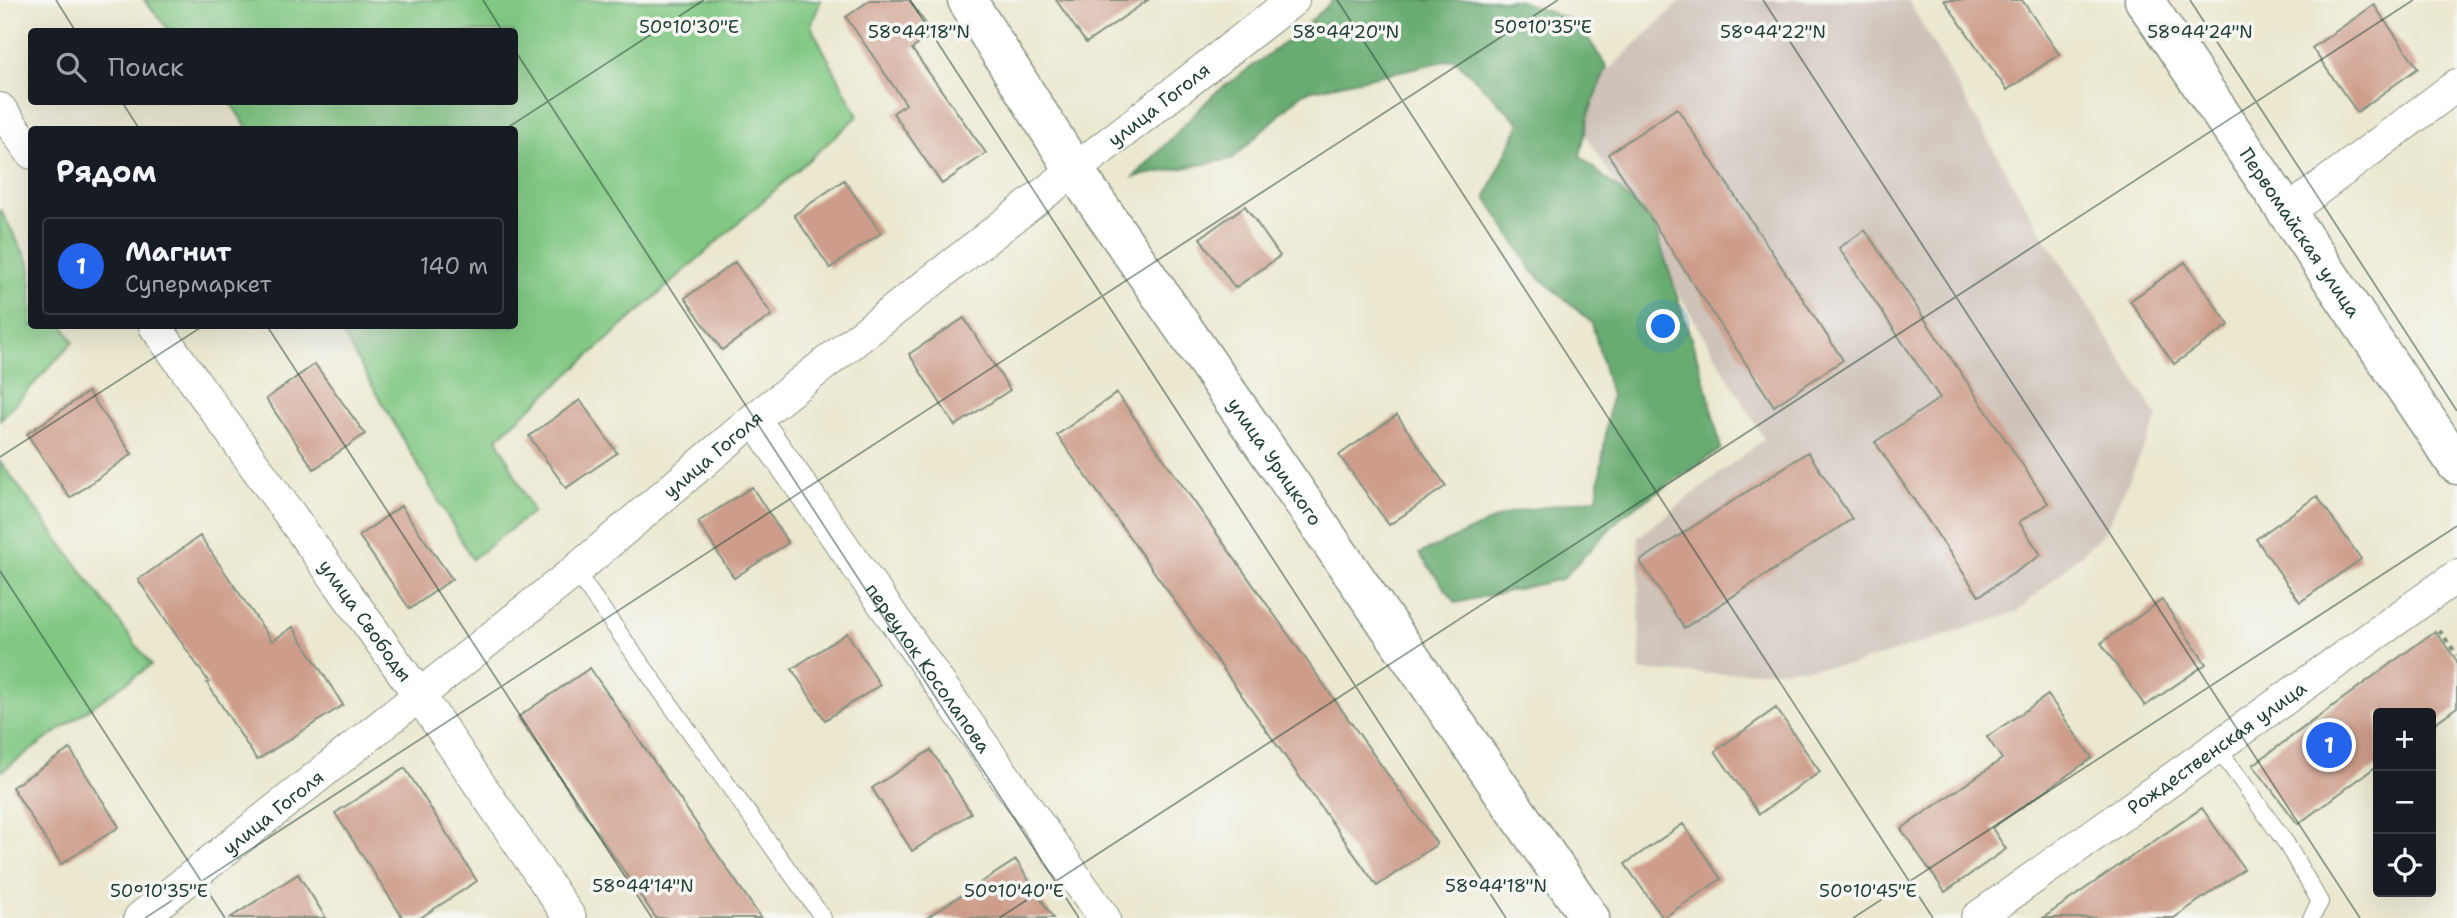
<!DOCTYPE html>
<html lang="ru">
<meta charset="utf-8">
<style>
body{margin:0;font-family:"Shantell Sans",sans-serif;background:#242831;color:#f1f3f6}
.controls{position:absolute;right:21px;bottom:21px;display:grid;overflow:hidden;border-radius:7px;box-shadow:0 7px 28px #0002}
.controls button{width:63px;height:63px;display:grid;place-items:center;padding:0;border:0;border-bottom:2px solid #363941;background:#171b24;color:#f1f3f6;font:35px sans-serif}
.you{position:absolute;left:1664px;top:327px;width:24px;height:24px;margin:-18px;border:5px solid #fff;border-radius:50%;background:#1a73e8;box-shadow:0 0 0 10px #1a73e833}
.badge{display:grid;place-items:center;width:46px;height:46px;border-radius:50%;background:#2563eb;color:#fff;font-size:23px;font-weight:700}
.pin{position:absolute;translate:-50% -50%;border:4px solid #fff;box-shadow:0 2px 7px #0006}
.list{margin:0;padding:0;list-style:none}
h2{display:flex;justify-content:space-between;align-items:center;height:91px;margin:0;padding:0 28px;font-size:30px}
h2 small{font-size:23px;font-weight:400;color:#9ea1a6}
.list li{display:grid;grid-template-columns:46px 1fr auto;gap:21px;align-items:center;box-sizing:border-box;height:98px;margin:0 14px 14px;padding:0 14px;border:2px solid #363941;border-radius:7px}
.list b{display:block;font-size:26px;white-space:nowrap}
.list p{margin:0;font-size:23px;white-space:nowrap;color:#9ea1a6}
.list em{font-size:23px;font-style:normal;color:#9ea1a6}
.icon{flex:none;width:38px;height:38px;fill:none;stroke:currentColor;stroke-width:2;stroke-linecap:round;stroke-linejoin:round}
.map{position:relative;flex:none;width:2457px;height:918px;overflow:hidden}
.search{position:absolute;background:#171b24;box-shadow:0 7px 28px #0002;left:28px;top:28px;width:490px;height:77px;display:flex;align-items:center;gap:18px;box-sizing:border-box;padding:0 24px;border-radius:7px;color:#9ea1a6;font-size:26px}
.panel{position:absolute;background:#171b24;box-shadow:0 7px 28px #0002;left:28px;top:126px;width:490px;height:203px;border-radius:7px}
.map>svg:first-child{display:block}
.industrial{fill:#cec2b9}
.green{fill:#81c883;stroke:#50825c;stroke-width:2}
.forest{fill:#68ac71;stroke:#447452;stroke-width:2}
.building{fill:#cd9c8a}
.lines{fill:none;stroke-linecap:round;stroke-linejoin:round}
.service-casing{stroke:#859282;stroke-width:18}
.minor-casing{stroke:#859282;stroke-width:34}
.tertiary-casing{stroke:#859282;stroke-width:41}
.secondary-casing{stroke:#859282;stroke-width:41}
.path{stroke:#859282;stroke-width:4.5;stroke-dasharray:5 5;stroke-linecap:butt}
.service{stroke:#fff;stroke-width:16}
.minor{stroke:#fff;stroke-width:32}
.tertiary{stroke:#fff;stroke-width:38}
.secondary{stroke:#fff;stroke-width:38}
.ticks{fill:none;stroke:#1f3d34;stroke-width:2;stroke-opacity:0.45}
.labels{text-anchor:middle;stroke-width:7;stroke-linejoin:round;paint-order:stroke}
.street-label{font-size:19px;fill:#1f3d34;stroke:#f6f6f2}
.ticks-label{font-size:18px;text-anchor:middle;fill:#1f3d34;stroke:#f6f6f2;stroke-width:7;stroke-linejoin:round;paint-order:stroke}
</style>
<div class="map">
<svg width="2457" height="918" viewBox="0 0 2457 918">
<rect width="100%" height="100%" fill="#f6f6f2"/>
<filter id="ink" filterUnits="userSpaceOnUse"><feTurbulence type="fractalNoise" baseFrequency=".0143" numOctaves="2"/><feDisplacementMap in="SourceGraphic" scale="14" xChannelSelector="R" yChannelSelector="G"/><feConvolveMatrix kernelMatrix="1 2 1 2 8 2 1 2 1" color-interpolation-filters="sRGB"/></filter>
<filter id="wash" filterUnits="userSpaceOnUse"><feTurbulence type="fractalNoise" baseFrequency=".00686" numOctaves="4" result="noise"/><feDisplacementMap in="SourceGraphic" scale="28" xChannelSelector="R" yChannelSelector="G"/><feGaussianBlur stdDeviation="1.57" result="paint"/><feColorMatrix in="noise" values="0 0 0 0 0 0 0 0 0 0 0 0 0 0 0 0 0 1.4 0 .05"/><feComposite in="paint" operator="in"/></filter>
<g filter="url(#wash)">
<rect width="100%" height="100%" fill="#ebe8cf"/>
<!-- industrial -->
<path class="industrial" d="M 1682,0 L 1908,0 L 2033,218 L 2158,418 L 2104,533 L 2017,612 L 1853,665 L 1715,674 L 1640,671 L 1638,537 L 1764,439 L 1570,107 Z"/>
<!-- green -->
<path class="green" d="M 144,0 L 821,0 L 811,26 L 858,116 L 497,438 L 533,512 L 472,559 L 338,326 L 514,326 L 514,130 L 248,129 L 230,102 L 514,102 L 514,32 L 170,31 Z
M 0,209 L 31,266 L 32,326 L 64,326 L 73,342 L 0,420 Z
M 0,461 L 151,665 L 0,772 Z"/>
<!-- forest -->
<path class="forest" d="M 1334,0 L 1517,0 L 1578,23 L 1607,67 L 1590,110 L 1580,156 L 1652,219 L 1706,385 L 1721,449 L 1623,515 L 1562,579 L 1456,603 L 1419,554 L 1509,513 L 1597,498 L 1611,396 L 1592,323 L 1533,272 L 1486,197 L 1520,123 L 1454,59 L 1304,92 L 1232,159 L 1134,177 L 1214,94 L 1291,38 Z"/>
<g id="blocks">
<!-- building -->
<path class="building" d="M 870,0 L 909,0 L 933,34 L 912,49 L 986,153 L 942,184 L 893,113 L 906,104 L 846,17 Z
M 1056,0 L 1148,0 L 1086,43 Z
M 1944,0 L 2022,0 L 2059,54 L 2007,90 Z
M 2374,5 L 2418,68 L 2357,112 L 2312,48 Z
M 1677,108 L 1843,360 L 1774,406 L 1608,154 Z
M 844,180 L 881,233 L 830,268 L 794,215 Z
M 1245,206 L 1280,256 L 1235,288 L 1200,238 Z
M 1865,230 L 2048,503 L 2019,522 L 2041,555 L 1979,596 L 1875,442 L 1940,398 L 1839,248 Z
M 735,262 L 772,315 L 722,350 L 685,298 Z
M 2185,262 L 2229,325 L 2174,364 L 2130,301 Z
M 964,318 L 1010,390 L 955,426 L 909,354 Z
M 315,364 L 365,434 L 314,469 L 266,399 Z
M 88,392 L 132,454 L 70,498 L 27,434 Z
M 1117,393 L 1437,844 L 1377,886 L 1057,435 Z
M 580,400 L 617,453 L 566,488 L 529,436 Z
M 1397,415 L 1446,486 L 1389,525 L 1339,455 Z
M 1808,452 L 1852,519 L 1684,628 L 1640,561 Z
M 752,487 L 788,543 L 734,578 L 698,522 Z
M 2317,496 L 2361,559 L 2300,602 L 2256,539 Z
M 401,506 L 452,579 L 410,609 L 359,536 Z
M 200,536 L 272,641 L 293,627 L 343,705 L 257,760 L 207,683 L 209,682 L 138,580 Z
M 2162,600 L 2206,664 L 2145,706 L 2101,643 Z
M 2435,631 L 2457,661 L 2457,707 L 2431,726 L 2431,713 L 2378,713 L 2378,765 L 2298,824 L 2253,765 Z
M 847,633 L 880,685 L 825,720 L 792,669 Z
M 590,668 L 761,918 L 656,918 L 518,717 Z
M 2048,695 L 2092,758 L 1992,828 L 2006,849 L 1945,892 L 1901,829 L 2002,759 L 1987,737 Z
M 1776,708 L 1820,772 L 1759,814 L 1715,751 Z
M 70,749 L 119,827 L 61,864 L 12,787 Z
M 931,750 L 971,813 L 912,851 L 872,788 Z
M 405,768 L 477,881 L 420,918 L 403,918 L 335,813 Z
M 2202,808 L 2244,869 L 2174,918 L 2043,918 Z
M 1683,824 L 1721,879 L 1663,918 L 1625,864 Z
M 1016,860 L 1053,918 L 926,918 Z
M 298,874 L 326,918 L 230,918 Z"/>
</g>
</g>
<g filter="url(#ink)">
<use href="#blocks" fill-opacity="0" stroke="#859282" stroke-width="2"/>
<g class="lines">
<defs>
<path id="service" d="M 575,571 L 823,918
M 2217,747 L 2286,843 L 2320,902 L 2311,918"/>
<g id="minor">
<path d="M 0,109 L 32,153"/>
<path d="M 2286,213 L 2457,85"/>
<path id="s1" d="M 155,326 L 419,695 L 570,918"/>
<path id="s2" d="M 754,419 L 1104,918"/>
<path id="s3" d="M 140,918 L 575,571 L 754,419 L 1293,0"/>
<path id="s4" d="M 1977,918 L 2457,576"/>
</g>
<g id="tertiary">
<path id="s5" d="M 967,0 L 1075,171 L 1590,918"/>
</g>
<g id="secondary">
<path id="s6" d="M 2144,0 L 2457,465"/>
</g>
</defs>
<!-- service casing -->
<use href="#service" class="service-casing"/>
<!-- minor casing -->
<use href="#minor" class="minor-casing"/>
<!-- tertiary casing -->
<use href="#tertiary" class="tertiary-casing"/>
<!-- secondary casing -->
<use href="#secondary" class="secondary-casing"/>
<!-- path -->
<path class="path" d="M 2439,630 L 2457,655"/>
<!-- service -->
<use href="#service" class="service"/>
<!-- minor -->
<use href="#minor" class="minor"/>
<!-- tertiary -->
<use href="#tertiary" class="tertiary"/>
<!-- secondary -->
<use href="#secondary" class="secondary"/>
</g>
</g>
<!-- ticks -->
<path class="ticks" d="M 56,0 L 76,32M 483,0 L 503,32M 910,0 L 1506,918M 1337,0 L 1933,918M 1763,0 L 2360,918M 2190,0 L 2457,411M 514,49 L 1079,918M 122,102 L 140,130M 504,130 L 704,0M 267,326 L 652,918M 0,457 L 203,326M 0,571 L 225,918M 145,918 L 1558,0M 999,918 L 2413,0M 1853,918 L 2457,526"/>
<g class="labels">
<!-- street labels -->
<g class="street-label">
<text dy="7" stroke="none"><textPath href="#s3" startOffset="1304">улица Гоголя</textPath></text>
<text dy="7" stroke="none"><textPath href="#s6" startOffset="280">Первомайская улица</textPath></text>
<text dy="7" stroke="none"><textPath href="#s3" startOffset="737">улица Гоголя</textPath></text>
<text dy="7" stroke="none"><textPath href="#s5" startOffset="555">улица Урицкого</textPath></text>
<text dy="7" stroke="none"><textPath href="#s1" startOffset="362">улица Свободы</textPath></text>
<text dy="7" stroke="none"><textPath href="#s2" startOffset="304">переулок Косолапова</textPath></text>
<text dy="7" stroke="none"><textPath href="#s4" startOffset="294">Рождественская улица</textPath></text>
<text dy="7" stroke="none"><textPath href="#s3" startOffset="170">улица Гоголя</textPath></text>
</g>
</g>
<g class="ticks-label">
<text x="1543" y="33">50°10'35"E</text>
<text x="689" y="33">50°10'30"E</text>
<text x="919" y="38">58°44'18"N</text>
<text x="1346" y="38">58°44'20"N</text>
<text x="1773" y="38">58°44'22"N</text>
<text x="2200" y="38">58°44'24"N</text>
<text x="643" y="892">58°44'14"N</text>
<text x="1496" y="892">58°44'18"N</text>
<text x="159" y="897">50°10'35"E</text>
<text x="1014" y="897">50°10'40"E</text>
<text x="1868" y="897">50°10'45"E</text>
</g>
</svg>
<div class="controls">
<button>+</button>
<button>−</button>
<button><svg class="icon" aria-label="locate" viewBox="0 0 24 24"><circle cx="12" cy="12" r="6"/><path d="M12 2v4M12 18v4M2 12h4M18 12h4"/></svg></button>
</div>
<div class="you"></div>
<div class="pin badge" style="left:2329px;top:745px">1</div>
<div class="search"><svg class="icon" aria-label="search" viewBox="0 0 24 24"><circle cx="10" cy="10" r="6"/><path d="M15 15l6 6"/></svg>Поиск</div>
<section class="panel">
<h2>Рядом<small></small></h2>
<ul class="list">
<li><span class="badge">1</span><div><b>Магнит</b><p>Супермаркет</p></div><em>140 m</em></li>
</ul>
</section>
</div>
